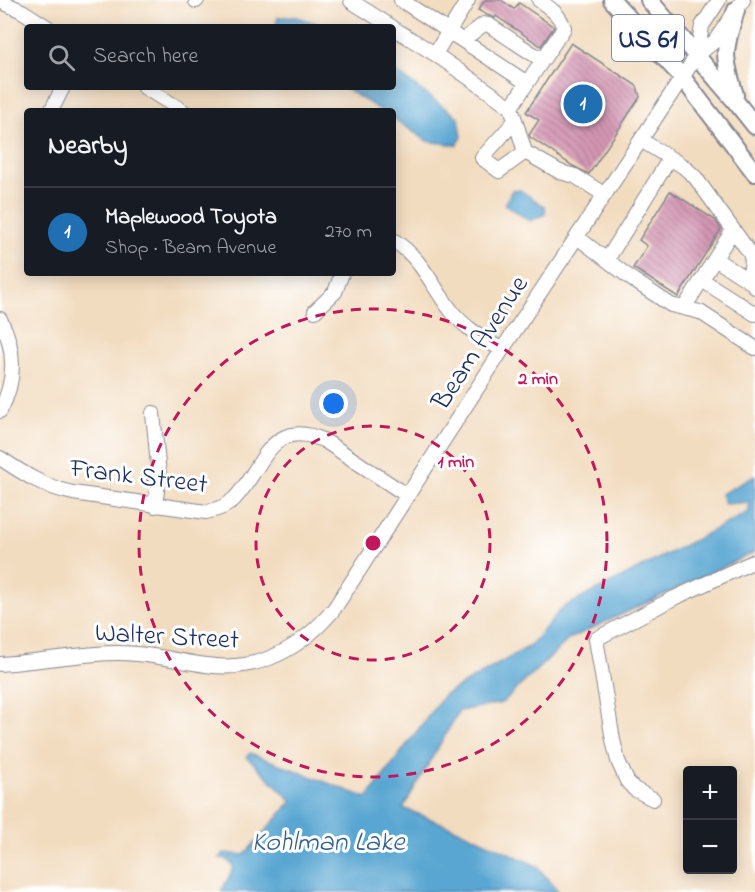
<!DOCTYPE html>
<meta charset="utf-8">
<style>
body{margin:0;font-family:"Indie Flower",sans-serif;background:#20242c;color:#f1f3f6}
.controls{position:absolute;right:18px;bottom:18px;display:grid;overflow:hidden;border-radius:6px;box-shadow:0 3px 15px #0003}
.controls button{width:54px;height:54px;display:grid;place-items:center;padding:0;border:0;border-bottom:2px solid #363941;background:#171b24;color:#f1f3f6;font:30px sans-serif}
.you{position:absolute;left:334px;top:404px;width:21px;height:21px;margin:-15px;border:4px solid #fff;border-radius:50%;background:#1a73e8;box-shadow:0 0 0 9px #1a73e833}
.badge{display:grid;place-items:center;width:39px;height:39px;border-radius:50%;background:#1f6fb2;color:#fff;font-size:20px;font-weight:700}
.pin{position:absolute;translate:-50% -50%;border:3px solid #fff;box-shadow:0 2px 6px #0006}
.list{margin:0;padding:0;list-style:none}
h2{display:flex;justify-content:space-between;align-items:center;height:78px;margin:0;padding:0 24px;font-size:26px}
h2 small{font-size:20px;font-weight:400;color:#9ea1a6}
.list li{display:grid;grid-template-columns:39px 1fr auto;gap:18px;align-items:center;box-sizing:border-box;height:90px;padding:0 24px;border-top:2px solid #363941}
.list b{display:block;font-size:22px;white-space:nowrap}
.list p{margin:0;font-size:20px;white-space:nowrap;color:#9ea1a6}
.list em{font-size:20px;font-style:normal;color:#9ea1a6}
.icon{flex:none;width:33px;height:33px;fill:none;stroke:currentColor;stroke-width:2;stroke-linecap:round;stroke-linejoin:round}
.map{position:relative;flex:none;width:755px;height:892px;overflow:hidden}
.search{position:absolute;background:#171b24;box-shadow:0 3px 15px #0003;left:24px;top:24px;width:372px;height:66px;display:flex;align-items:center;gap:15px;box-sizing:border-box;padding:0 21px;border-radius:6px;color:#9ea1a6;font-size:22px}
.panel{position:absolute;background:#171b24;box-shadow:0 3px 15px #0003;left:24px;top:108px;width:372px;height:168px;border-radius:6px}
.map>svg:first-child{display:block}
.water{fill:#58a6d1;stroke:#3a6a98;stroke-width:1.5}
.building{fill:url(#building-back-hatch)}
.lines{fill:none;stroke-linecap:round;stroke-linejoin:round}
.minor-casing{stroke:#86868e;stroke-width:16}
.major-casing{stroke:#86868e;stroke-width:20}
.minor{stroke:#fff;stroke-width:14}
.major{stroke:#fff;stroke-width:16}
.ring{fill:none;stroke:#c2185b;stroke-width:3;stroke-dasharray:10 8}
.labels{text-anchor:middle;stroke-width:6;stroke-linejoin:round;paint-order:stroke}
.shield{fill:#fff;stroke:#5f6d8e;stroke-width:1.5}
.shield-label{font-size:26px;font-weight:bold;fill:#1b2f5e}
.street-label{font-size:27px;fill:#1b2f5e;stroke:#fff}
.water-label{font-size:28px;font-style:italic;fill:#335f8c;stroke:#fff}
.centre{fill:#c2185b;stroke:#fff;stroke-width:3}
.ring-label{font-size:18px;text-anchor:middle;font-weight:bold;fill:#c2185b;stroke:#fff;stroke-width:6;stroke-linejoin:round;paint-order:stroke}
</style>
<div class="map">
<svg width="755" height="892" viewBox="0 0 755 892">
<defs>
<pattern id="building-back-hatch" width="6" height="6" patternUnits="userSpaceOnUse" patternTransform="scale(1.5)"><rect width="6" height="6" fill="#d496b3"/><path d="M-1 5l2 2M0 0l6 6M5-1l2 2" fill="none" stroke="#ab7b95"/></pattern>
</defs>
<rect width="100%" height="100%" fill="#fff"/>
<filter id="ink" filterUnits="userSpaceOnUse"><feTurbulence type="fractalNoise" baseFrequency=".0167" numOctaves="2"/><feDisplacementMap in="SourceGraphic" scale="12" xChannelSelector="R" yChannelSelector="G"/><feConvolveMatrix kernelMatrix="1 2 1 2 8 2 1 2 1" color-interpolation-filters="sRGB"/></filter>
<filter id="wash" filterUnits="userSpaceOnUse"><feTurbulence type="fractalNoise" baseFrequency=".008" numOctaves="4" result="noise"/><feDisplacementMap in="SourceGraphic" scale="24" xChannelSelector="R" yChannelSelector="G"/><feGaussianBlur stdDeviation="1.35" result="paint"/><feColorMatrix in="noise" values="0 0 0 0 0 0 0 0 0 0 0 0 0 0 0 0 0 1.4 0 .05"/><feComposite in="paint" operator="in"/></filter>
<g filter="url(#wash)">
<rect width="100%" height="100%" fill="#f2dcbf"/>
<!-- water -->
<path class="water" d="M 278,17 L 297,17 L 328,27 L 275,27 Z
M 393,70 L 459,118 L 462,137 L 457,145 L 427,141 L 393,118 L 393,111 L 382,111 L 343,87 L 393,87 Z
M 512,190 L 520,190 L 545,207 L 545,214 L 530,221 L 505,204 Z
M 755,476 L 755,552 L 569,639 L 502,703 L 459,711 L 403,808 L 466,833 L 537,866 L 559,892 L 221,892 L 234,867 L 227,859 L 220,858 L 224,853 L 244,855 L 292,801 L 247,757 L 250,753 L 367,798 L 444,695 L 530,646 L 562,608 L 749,512 L 749,502 L 725,504 L 721,494 Z"/>
<g id="blocks">
<!-- building -->
<path class="building" d="M 485,0 L 501,0 L 514,9 L 519,3 L 554,27 L 541,46 L 496,16 L 495,18 L 487,15 L 478,10 Z
M 571,43 L 637,86 L 640,97 L 589,174 L 573,166 L 530,137 L 529,135 L 539,120 L 526,112 Z
M 670,191 L 715,220 L 721,229 L 678,297 L 633,268 L 647,246 L 639,240 Z"/>
</g>
</g>
<g filter="url(#ink)">
<use href="#blocks" fill-opacity="0" stroke="#86868e" stroke-width="1.5"/>
<g class="lines">
<defs>
<path id="minor" d="M 352,0 L 351,1 L 392,27
M 401,0 L 527,83
M 468,0 L 435,54 L 511,107
M 539,0 C 550,8 560,15 564,28 L 511,107 L 525,152 L 560,172 L 575,176 L 605,195
M 0,1 L 22,11 L 47,27
M 196,1 L 197,0
M 393,28 L 435,54
M 463,40 L 484,24 L 489,25 L 542,60
M 697,55 L 702,26 L 719,0
M 144,87 L 183,111
M 51,111 L 63,87
M 515,121 L 482,158 L 499,171 L 525,152
M 670,158 L 684,167 L 695,177 L 750,253 L 752,261 L 750,273 L 755,287
M 578,235 L 581,240 L 607,260 L 670,158 L 641,140
M 393,240 C 423,259 432,287 453,313 C 466,329 485,339 502,350
M 715,259 L 754,284
M 607,260 L 633,280 L 671,305 L 700,312 L 755,348
M 702,280 L 755,314
M 684,308 L 733,230
M 315,311 L 335,292 L 342,273
M 0,319 C 16,349 16,381 0,411
M 153,413 L 159,475 L 155,506
M 0,458 C 24,474 44,487 73,493 L 206,512 C 217,510 227,507 235,498 C 263,469 270,415 325,441 L 408,496
M 0,664 C 40,662 79,653 119,653 C 149,653 177,661 206,665 C 258,673 302,648 334,609 L 502,350 L 697,55 L 715,41 L 743,0
M 653,799 L 634,789 L 627,781 L 618,761 L 613,740 L 596,639 L 674,598 L 755,561"/>
<path id="major" d="M 612,0 L 682,77 L 755,173
M 649,0 L 736,102 L 755,126
M 735,95 C 731,81 726,67 726,53 C 727,38 732,24 736,10"/>
</defs>
<!-- minor casing -->
<use href="#minor" class="minor-casing"/>
<!-- major casing -->
<use href="#major" class="major-casing"/>
<!-- minor -->
<use href="#minor" class="minor"/>
<!-- major -->
<use href="#major" class="major"/>
</g>
</g>
<!-- distance rings -->
<g class="ring">
<circle cx="373" cy="543" r="117"/>
<circle cx="373" cy="543" r="234"/>
</g>
<g class="labels">
<!-- shield labels -->
<rect class="shield" x="612" y="15" width="72" height="46" rx="4.5"/>
<g class="shield-label">
<text x="648" y="47">US 61</text>
</g>
<!-- street labels -->
<g class="street-label">
<text transform="translate(479 342) rotate(-57)" y="9">Beam Avenue</text>
<text transform="translate(139 475) rotate(7)" y="9">Frank Street</text>
<text transform="translate(167 635) rotate(3)" y="9">Walter Street</text>
</g>
<!-- water labels -->
<g class="water-label">
<text x="328" y="850">Kohlman Lake</text>
</g>
</g>
<circle cx="373" cy="543" r="9" class="centre"/>
<g class="ring-label">
<text x="538" y="384">2 min</text>
<text x="456" y="467">1 min</text>
</g>
</svg>
<div class="controls">
<button>+</button>
<button>−</button>
</div>
<div class="you"></div>
<div class="pin badge" style="left:583px;top:104px">1</div>
<div class="search"><svg class="icon" aria-label="search" viewBox="0 0 24 24"><circle cx="10" cy="10" r="6"/><path d="M15 15l6 6"/></svg>Search here</div>
<section class="panel">
<h2>Nearby<small></small></h2>
<ul class="list">
<li><span class="badge">1</span><div><b>Maplewood Toyota</b><p>Shop · Beam Avenue</p></div><em>270 m</em></li>
</ul>
</section>
</div>
